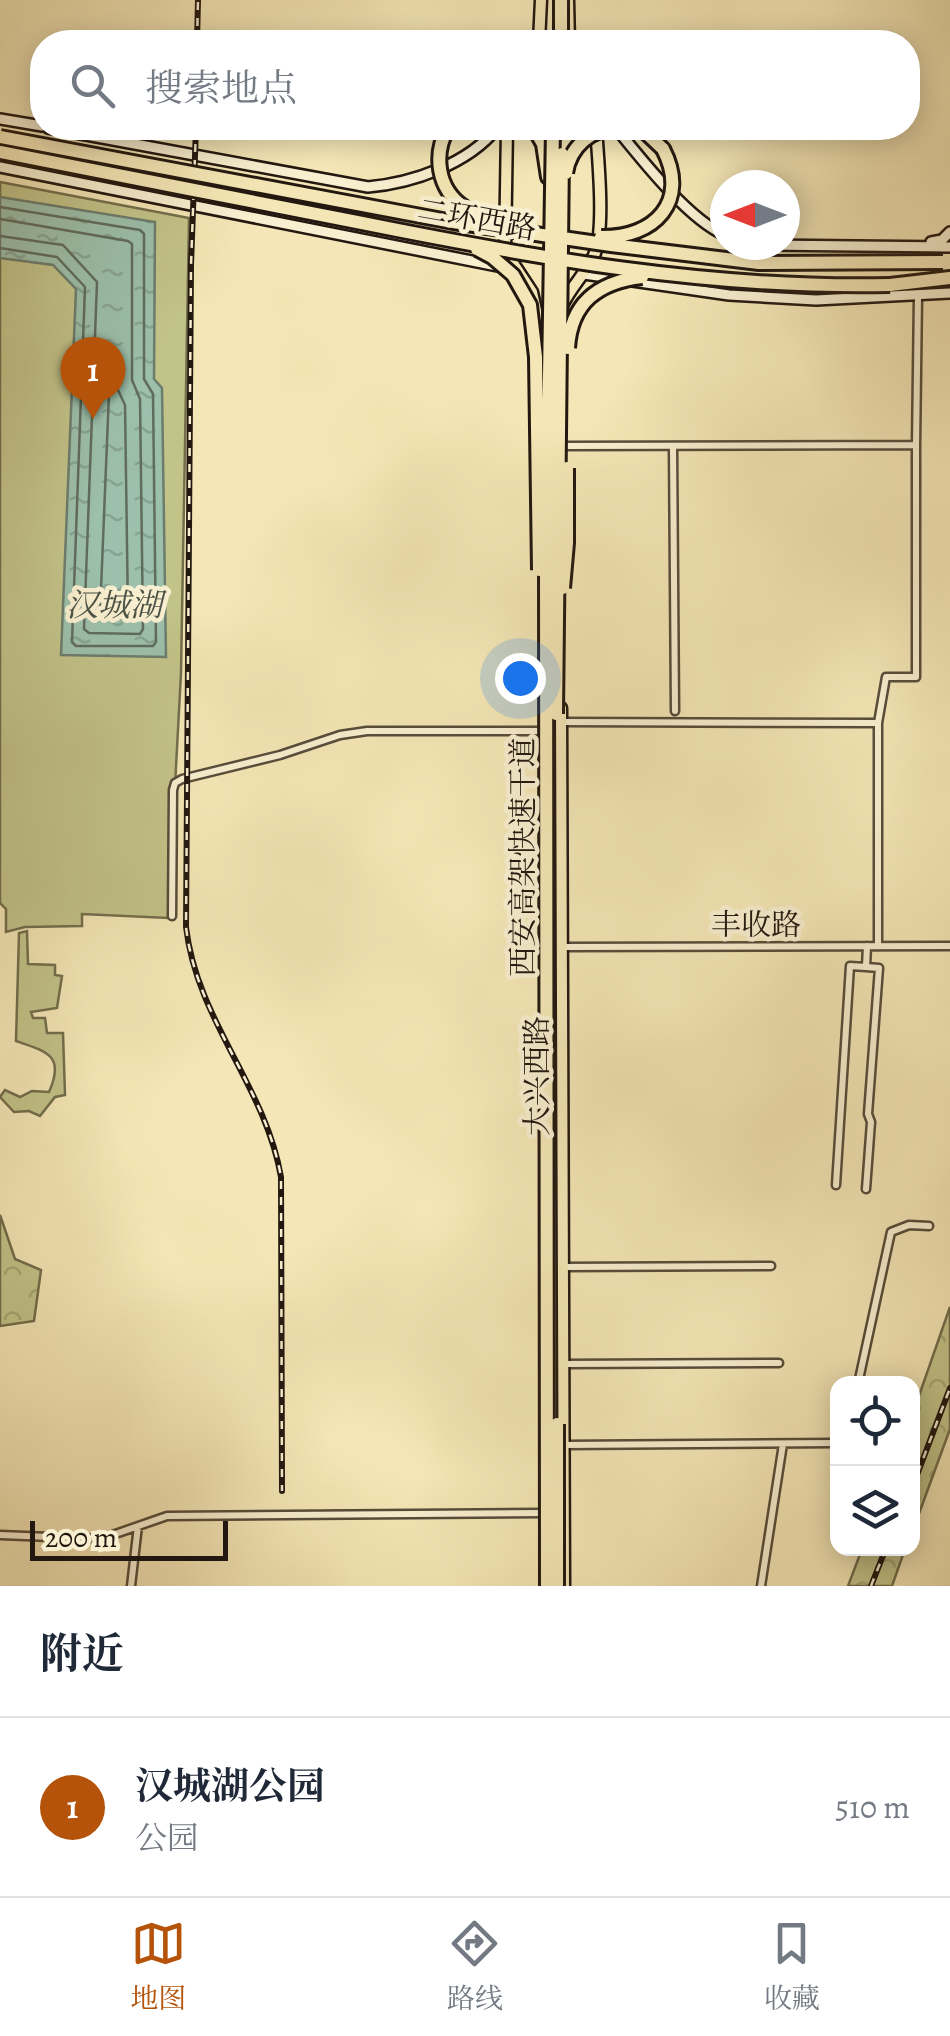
<!DOCTYPE html>
<html lang="zh">
<meta charset="utf-8">
<style>
body{margin:0;font-family:Alegreya,"Noto Serif SC",serif;background:#f2f2f3;color:#1f2937}
.controls{position:absolute;right:30px;bottom:30px;display:grid;overflow:hidden;border-radius:20px;box-shadow:0 5px 25px #0003}
.controls button{width:90px;height:90px;display:grid;place-items:center;padding:0;border:0;border-bottom:2px solid #e0e1e3;background:#fff;color:#1f2937;font:50px sans-serif}
.compass{position:absolute;left:710px;top:170px;width:90px;height:90px;border-radius:50%;background:#fff;box-shadow:0 5px 25px #0003;rotate:270deg}
.scale{position:absolute;left:30px;bottom:25px;width:198px;box-sizing:border-box;padding-left:10px;border:5px solid #231810;border-top:0;font-size:28px;line-height:35px;white-space:nowrap;color:#231810;-webkit-text-stroke:8px #f8efd0;paint-order:stroke}
.you{position:absolute;left:520px;top:678px;width:35px;height:35px;margin:-25px;border:8px solid #fff;border-radius:50%;background:#1a73e8;box-shadow:0 0 0 15px #1a73e833}
.badge{display:grid;place-items:center;width:65px;height:65px;border-radius:50%;background:#b45309;color:#fff;font-size:32px;font-weight:700}
.pin{position:absolute;translate:-50% -82px;filter:drop-shadow(0 2px 5px #0008)}
.pin::after{content:'';position:absolute;top:52px;width:35px;height:30px;background:inherit;clip-path:polygon(0 0,100% 0,50% 100%)}
.list{margin:0;padding:0;list-style:none}
h2{display:flex;justify-content:space-between;align-items:center;height:130px;margin:0;padding:0 40px;font-size:42px}
h2 small{font-size:32px;font-weight:400;color:#747a83}
.list li{display:grid;grid-template-columns:65px 1fr auto;gap:30px;align-items:center;box-sizing:border-box;height:180px;padding:0 40px;border-top:2px solid #e0e1e3}
.list b{display:block;font-size:38px;white-space:nowrap}
.list p{margin:0;font-size:32px;white-space:nowrap;color:#747a83}
.list em{font-size:32px;font-style:normal;color:#747a83}
.icon{flex:none;width:55px;height:55px;fill:none;stroke:currentColor;stroke-width:2;stroke-linecap:round;stroke-linejoin:round}
.map{position:relative;flex:none;width:950px;height:1586px;overflow:hidden}
.search{position:absolute;background:#fff;box-shadow:0 5px 25px #0003;left:30px;right:30px;top:30px;height:110px;display:flex;align-items:center;gap:25px;box-sizing:border-box;padding:0 35px;border-radius:40px;color:#747a83;font-size:38px}
.sheet{height:310px;background:#fff}
nav{display:flex;justify-content:space-around;align-items:center;box-sizing:border-box;height:140px;border-top:2px solid #e0e1e3;background:#fff;font-size:28px;color:#747a83}
nav a{display:grid;justify-items:center;gap:5px}
nav .on{color:#b45309}
.map>svg:first-child{display:block}
.green{fill:#c2c389;stroke:#726e4c;stroke-width:2.5}
.forest{fill:url(#forest-crowns);stroke:#726e4c;stroke-width:2.5}
.water{fill:url(#water-ripples);stroke:#6c7d6d;stroke-width:2.5}
.lines{fill:none;stroke-linecap:round;stroke-linejoin:round}
.shore{stroke:#606c5e;stroke-width:2.5}
.street-casing{stroke:#574c3a;stroke-width:11}
.secondary-casing{stroke:#231810;stroke-width:14}
.primary-casing{stroke:#231810;stroke-width:15}
.highway-casing{stroke:#231810;stroke-width:18}
.street{stroke:#f8efd0;stroke-width:6}
.secondary{stroke:#f8efd0;stroke-width:9}
.primary{stroke:#f4e6b6;stroke-width:10}
.highway{stroke:#f4e6b6;stroke-width:12}
.rail-casing{stroke:#231810;stroke-width:6}
.rail{stroke:#f8efd0;stroke-width:2.5;stroke-dasharray:8;stroke-linecap:butt}
.highway-bridge-casing{stroke:#231810;stroke-width:18;stroke-linecap:butt}
.highway-bridge{stroke:#f4e6b6;stroke-width:12}
.labels{text-anchor:middle;stroke-width:9;stroke-linejoin:round;paint-order:stroke}
.street-label{font-size:30px;fill:#231810;stroke:#f8efd0}
.water-label{font-size:32px;font-style:italic;fill:#4d5346;stroke:#f8efd0}
</style>
<div class="map">
<svg width="950" height="1586" viewBox="0 0 950 1586">
<defs>
<pattern id="forest-crowns" width="20" height="18" patternUnits="userSpaceOnUse" patternTransform="scale(2.5)"><rect width="20" height="18" fill="#c2c389"/><path d="M2 6a3 3 0 1 1 6 0M12 15a3 3 0 1 1 6 0" fill="none" stroke="#a6a775"/></pattern>
<pattern id="water-ripples" width="26" height="14" patternUnits="userSpaceOnUse" patternTransform="scale(2.5)"><rect width="26" height="14" fill="#9cc0ab"/><path d="M2 4q2-2 4 0t4 0M15 11q2-2 4 0t4 0" fill="none" stroke="#86a492"/></pattern>
</defs>
<rect width="100%" height="100%" fill="#f4e6b6"/>
<filter id="stains"><feTurbulence type="fractalNoise" baseFrequency=".002" numOctaves="4"/><feColorMatrix values="0 0 0 0 .2 0 0 0 0 .09 0 0 0 0 .02 0 0 0 .5 -.17"/></filter>
<radialGradient id="worn" r=".72"><stop offset=".6" stop-color="#630" stop-opacity="0"/><stop offset="1" stop-color="#630" stop-opacity=".3"/></radialGradient>
<!-- green -->
<path class="green" d="M 0,182 L 189,218 L 181,673 L 168,918 L 82,914 L 82,926 L 25,927 L 6,932 L 6,909 L 0,903 Z
M 27,931 L 28,964 L 55,965 L 55,975 L 62,976 L 57,1008 L 31,1012 L 33,1018 L 45,1018 L 47,1033 L 63,1033 L 65,1095 L 55,1097 L 40,1116 L 29,1111 L 14,1112 L 0,1097 L 5,1090 L 20,1097 L 32,1091 L 49,1092 C 65,1056 48,1052 16,1041 L 19,933 Z"/>
<!-- forest -->
<path class="forest" d="M 0,1215 L 15,1259 L 41,1270 L 34,1321 L 0,1326 Z
M 950,1307 L 950,1429 L 913,1530 L 913,1413 Z
M 862,1549 L 905,1549 L 892,1586 L 848,1586 Z"/>
<!-- water -->
<path class="water" d="M 0,197 L 155,222 L 154,379 L 162,388 L 166,657 L 61,655 L 76,289 L 53,265 L 0,258 Z"/>
<g class="lines">
<!-- shore -->
<path class="shore" d="M 0,207 L 140,230 L 144,234 L 144,379 L 153,394 L 156,642 L 153,646 L 76,646 L 72,642 L 85,287 L 57,257 L 0,248
M 0,219 L 128,241 L 132,244 L 132,380 L 140,399 L 143,629 L 140,634 L 89,633 L 84,629 L 97,282 L 63,245 L 0,236
M 113,388 L 118,390 L 125,405 L 128,614 L 123,619 L 104,618 L 100,614 L 109,393 Z"/>
<defs>
<path id="street" d="M 561,446 L 916,445 L 918,296
M 673,446 L 675,711
M 561,722 L 878,723 L 878,946
M 878,723 L 886,677 L 916,677 L 916,445
M 172,916 L 173,790 L 175,783 L 182,779 L 280,755 L 340,735 L 367,731 L 543,731
M 562,947 L 950,946
M 836,1185 L 850,966 L 866,967
M 866,1189 L 871,1122 L 868,1114 L 879,968 L 866,967 L 867,946
M 563,1267 L 771,1266
M 563,1364 L 779,1363
M 858,1384 L 891,1232 L 909,1225 L 929,1226
M 564,1445 L 838,1443
M 0,1535 L 101,1539 L 167,1516 L 543,1513
M 131,1586 L 138,1526
M 761,1586 L 783,1444"/>
<path id="secondary" d="M 0,119 L 42,126
M 48,128 L 368,187 C 413,183 468,164 497,128
M 616,128 C 641,159 689,220 725,235
M 0,167 L 497,266
M 931,242 L 942,240 L 950,232
M 765,245 L 950,247
M 584,274 L 729,295 L 816,300 L 950,293"/>
<path id="primary" d="M 568,0 L 569,42
M 539,42 L 541,0
M 507,128 L 505,251 L 532,292 L 540,329 L 540,350
M 562,306 C 571,286 586,274 595,253 C 605,228 598,158 596,128
M 561,708 L 564,1586"/>
<path id="highway" d="M 534,128 L 543,144 L 548,177
M 619,128 L 644,131 L 663,149
M 890,285 L 950,278"/>
</defs>
<!-- street casing -->
<use href="#street" class="street-casing"/>
<!-- secondary casing -->
<use href="#secondary" class="secondary-casing"/>
<!-- primary casing -->
<use href="#primary" class="primary-casing"/>
<!-- highway casing -->
<use href="#highway" class="highway-casing"/>
<!-- street -->
<use href="#street" class="street"/>
<!-- secondary -->
<use href="#secondary" class="secondary"/>
<!-- primary -->
<use href="#primary" class="primary"/>
<!-- highway -->
<use href="#highway" class="highway"/>
<defs>
<path id="rail" d="M 197,42 L 198,0
M 196,128 L 191,265 L 186,927 C 197,1021 265,1085 281,1177 L 282,1491
M 912,1488 L 950,1388
M 871,1586 L 886,1548"/>
</defs>
<!-- rail casing -->
<use href="#rail" class="rail-casing"/>
<!-- rail -->
<use href="#rail" class="rail"/>
<defs>
<path id="highway-bridge" d="M 561,0 L 561,42
M 448,128 C 433,154 437,189 464,207 C 478,218 502,220 518,225
M 0,137 L 453,222 L 611,245 L 759,263 L 943,262
M 0,152 C 119,175 238,199 357,222 C 536,258 708,289 890,285
M 566,173 C 570,147 591,128 618,128
M 601,237 C 655,238 690,201 663,149
M 477,249 L 492,257 L 513,275 L 530,305 L 536,357 L 539,570
M 568,348 C 571,302 599,282 642,277
M 563,588 L 567,543 L 567,468
M 556,714 L 562,154
M 547,1586 L 546,562 L 553,128
M 557,1586 L 557,1424"/>
</defs>
<!-- highway-bridge casing -->
<use href="#highway-bridge" class="highway-bridge-casing"/>
<!-- highway-bridge -->
<use href="#highway-bridge" class="highway-bridge"/>
</g>
<g class="labels">
<!-- street labels -->
<g class="street-label">
<text transform="translate(477 219) rotate(10)" y="10">二环西路</text>
<text transform="translate(523 857) rotate(-90)" y="10">西安高架快速干道</text>
<text x="756" y="935">丰收路</text>
<text transform="translate(537 1076) rotate(-90)" y="10">大兴西路</text>
</g>
<!-- water labels -->
<g class="water-label">
<text x="114" y="616">汉城湖</text>
</g>
</g>
<rect width="100%" height="100%" filter="url(#stains)"/>
<rect width="100%" height="100%" fill="url(#worn)"/>
</svg>
<div class="controls">
<button><svg class="icon" aria-label="locate" viewBox="0 0 24 24"><circle cx="12" cy="12" r="6"/><path d="M12 2v4M12 18v4M2 12h4M18 12h4"/></svg></button>
<button><svg class="icon" aria-label="layers" viewBox="0 0 24 24"><path d="M12 4l9 5-9 5-9-5zM3 14l9 5 9-5"/></svg></button>
</div>
<svg class="compass" viewBox="-18 -18 36 36"><path d="M0-13l5 13h-10z" fill="#e53935"/><path d="M0 13l5-13h-10z" fill="#747a83"/></svg>
<div class="scale">200 m</div>
<div class="you"></div>
<div class="pin badge" style="left:93px;top:419px">1</div>
<div class="search"><svg class="icon" aria-label="search" viewBox="0 0 24 24"><circle cx="10" cy="10" r="6"/><path d="M15 15l6 6"/></svg>搜索地点</div>
</div>
<section class="sheet">
<h2>附近<small></small></h2>
<ul class="list">
<li><span class="badge">1</span><div><b>汉城湖公园</b><p>公园</p></div><em>510 m</em></li>
</ul>
</section>
<nav>
<a class="on"><svg class="icon" aria-label="map" viewBox="0 0 24 24"><path d="M3 6l6-2 6 2 6-2v14l-6 2-6-2-6 2zM9 4v14M15 6v14"/></svg>地图</a>
<a><svg class="icon" aria-label="directions" viewBox="0 0 24 24"><path d="M12 3l9 9-9 9-9-9zM9 14v-3h6M13 9l2 2-2 2"/></svg>路线</a>
<a><svg class="icon" aria-label="saved" viewBox="0 0 24 24"><path d="M7 4h10v16l-5-4-5 4z"/></svg>收藏</a>
</nav>
